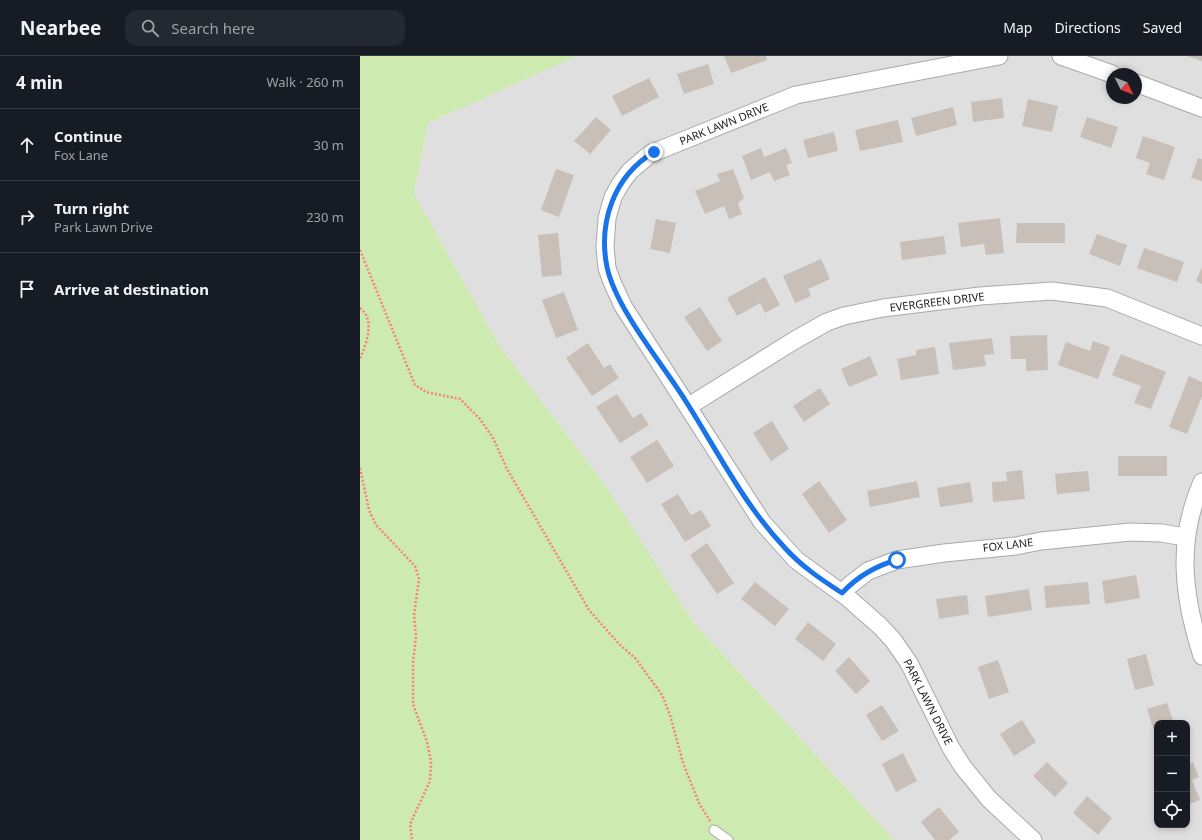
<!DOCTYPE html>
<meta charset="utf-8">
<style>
body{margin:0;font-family:"Noto Sans",sans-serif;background:#242831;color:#f1f3f6}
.controls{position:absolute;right:12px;bottom:12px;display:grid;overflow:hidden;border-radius:8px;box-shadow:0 2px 6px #0003}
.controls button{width:36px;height:36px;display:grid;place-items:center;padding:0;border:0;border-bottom:1px solid #363941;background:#171b24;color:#f1f3f6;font:20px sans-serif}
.compass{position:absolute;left:746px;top:12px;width:36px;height:36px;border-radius:50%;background:#171b24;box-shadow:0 2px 6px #0003;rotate:133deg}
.stop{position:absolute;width:12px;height:12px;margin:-9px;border:3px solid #1a73e8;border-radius:50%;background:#fff}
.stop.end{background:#1a73e8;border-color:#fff;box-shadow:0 1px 4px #0008}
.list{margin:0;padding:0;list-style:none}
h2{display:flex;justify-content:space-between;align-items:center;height:52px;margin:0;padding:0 16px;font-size:17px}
h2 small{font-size:13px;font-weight:400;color:#9ea1a6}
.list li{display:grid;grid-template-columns:26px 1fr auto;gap:12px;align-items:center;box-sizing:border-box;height:72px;padding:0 16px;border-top:1px solid #363941}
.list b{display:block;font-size:15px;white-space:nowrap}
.list p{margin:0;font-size:13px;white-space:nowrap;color:#9ea1a6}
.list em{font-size:13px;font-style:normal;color:#9ea1a6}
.icon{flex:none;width:22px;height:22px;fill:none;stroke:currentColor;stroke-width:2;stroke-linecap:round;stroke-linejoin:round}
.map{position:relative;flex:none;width:842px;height:784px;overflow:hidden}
header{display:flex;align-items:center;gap:24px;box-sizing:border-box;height:56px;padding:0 20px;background:#171b24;border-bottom:1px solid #363941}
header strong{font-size:19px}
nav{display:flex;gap:22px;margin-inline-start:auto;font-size:14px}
.search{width:280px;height:36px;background:#242831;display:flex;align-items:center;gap:10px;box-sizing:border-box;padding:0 14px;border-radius:12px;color:#9ea1a6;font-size:15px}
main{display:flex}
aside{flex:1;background:#171b24}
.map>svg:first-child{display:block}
.residential{fill:#e0dfdf;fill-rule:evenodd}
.grass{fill:#cdebb0}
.building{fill:#c7bfb8}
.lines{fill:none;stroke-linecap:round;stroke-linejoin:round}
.lane-casing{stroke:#a9a9a9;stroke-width:11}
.street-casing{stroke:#a9a9a9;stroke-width:19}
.path{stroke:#fa8072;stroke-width:2.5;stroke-dasharray:2 2;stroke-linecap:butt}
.lane{stroke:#fff;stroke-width:9}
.street{stroke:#fff;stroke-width:17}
.route{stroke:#1a73e8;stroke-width:5}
.labels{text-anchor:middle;stroke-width:4;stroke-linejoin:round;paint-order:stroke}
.street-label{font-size:11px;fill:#222;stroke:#fff}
</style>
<header>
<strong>Nearbee</strong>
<div class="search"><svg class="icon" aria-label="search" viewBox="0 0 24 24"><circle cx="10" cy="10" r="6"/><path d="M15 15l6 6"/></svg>Search here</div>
<nav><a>Map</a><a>Directions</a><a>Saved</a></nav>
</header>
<main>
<aside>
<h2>4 min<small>Walk · 260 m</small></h2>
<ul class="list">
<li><svg class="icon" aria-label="ahead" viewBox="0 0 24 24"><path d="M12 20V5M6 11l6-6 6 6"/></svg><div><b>Continue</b><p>Fox Lane</p></div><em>30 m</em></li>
<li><svg class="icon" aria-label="right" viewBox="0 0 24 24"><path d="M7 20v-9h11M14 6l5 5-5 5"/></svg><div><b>Turn right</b><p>Park Lawn Drive</p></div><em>230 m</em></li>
<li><svg class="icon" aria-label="arrive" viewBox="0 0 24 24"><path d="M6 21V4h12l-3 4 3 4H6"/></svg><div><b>Arrive at destination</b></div></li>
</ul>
</aside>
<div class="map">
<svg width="842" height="784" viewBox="0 0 842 784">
<rect width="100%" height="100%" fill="#f2efe9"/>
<!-- residential -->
<path class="residential" d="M 217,0 L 842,0 L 842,784 L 534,784 L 334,567 L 243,426 L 140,291 L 54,138 L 68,67 ZM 752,18 L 776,18 L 776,42 L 752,42 ZM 797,667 L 827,667 L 827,769 L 797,769 Z"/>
<!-- grass -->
<path class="grass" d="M 0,0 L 217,0 L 68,67 L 54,138 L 140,291 L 243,426 L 334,567 L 534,784 L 0,784 Z"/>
<!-- building -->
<path class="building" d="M 364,0 L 406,0 L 407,4 L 371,17 Z
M 827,0 L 842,0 L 842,5 Z
M 348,8 L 354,28 L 324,38 L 317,18 Z
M 289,22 L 299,41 L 262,60 L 252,40 Z
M 642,42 L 644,62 L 613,66 L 611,46 Z
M 668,43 L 698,50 L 692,76 L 662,70 Z
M 593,51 L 597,69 L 556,80 L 551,62 Z
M 236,61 L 251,74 L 230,98 L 214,85 Z
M 727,61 L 758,71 L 751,92 L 720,81 Z
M 538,64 L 543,86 L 500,95 L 495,74 Z
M 474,76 L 478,95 L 448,102 L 443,84 Z
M 783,80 L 815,91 L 804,124 L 786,118 L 790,107 L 776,102 Z
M 401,92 L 404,101 L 426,92 L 432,107 L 426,109 L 430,119 L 414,125 L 410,116 L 391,124 L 382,100 Z
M 838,102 L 842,103 L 842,125 L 831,122 Z
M 196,113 L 214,119 L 199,161 L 181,154 Z
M 373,113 L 384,142 L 378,147 L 382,158 L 369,163 L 364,150 L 345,158 L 335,135 L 360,125 L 357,118 Z
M 640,162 L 644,197 L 626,199 L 624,188 L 601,191 L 598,167 Z
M 296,163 L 316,167 L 310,197 L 290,193 Z
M 657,167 L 705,167 L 705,187 L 656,187 Z
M 198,177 L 202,219 L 182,221 L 178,179 Z
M 737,178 L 767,189 L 760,210 L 729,198 Z
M 584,180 L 586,198 L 542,204 L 540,186 Z
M 784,192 L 824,206 L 817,226 L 777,212 Z
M 461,203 L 470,223 L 448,233 L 451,240 L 435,247 L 423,220 Z
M 842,211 L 842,228 L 836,225 Z
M 405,221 L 420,249 L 405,257 L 400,247 L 377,260 L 367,242 Z
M 204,236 L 218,274 L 196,282 L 182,244 Z
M 340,251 L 362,285 L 347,295 L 324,261 Z
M 687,279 L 688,314 L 666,315 L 666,303 L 651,303 L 650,280 Z
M 632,282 L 634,298 L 624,299 L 626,310 L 593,314 L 589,287 Z
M 733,285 L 750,291 L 738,323 L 698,309 L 706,286 L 730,295 Z
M 228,287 L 244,312 L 250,308 L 259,322 L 232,340 L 206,302 Z
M 575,291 L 579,318 L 541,324 L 537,303 L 556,299 L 556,294 Z
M 761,298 L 806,316 L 791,353 L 774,347 L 781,330 L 752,319 Z
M 510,300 L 518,319 L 489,331 L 481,313 Z
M 829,320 L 842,326 L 842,340 L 827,378 L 809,371 Z
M 460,332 L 470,348 L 444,366 L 433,350 Z
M 257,338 L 273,362 L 281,357 L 289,369 L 260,387 L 236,351 Z
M 412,365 L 429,393 L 411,405 L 393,377 Z
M 297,384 L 314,410 L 287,427 L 270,401 Z
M 758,400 L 807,400 L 807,420 L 758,420 Z
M 662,414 L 665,443 L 633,446 L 632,426 L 647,425 L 646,416 Z
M 728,415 L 730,435 L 697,438 L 695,418 Z
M 459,425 L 487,464 L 469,477 L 442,438 Z
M 557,425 L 560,441 L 510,451 L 507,435 Z
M 610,426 L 613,446 L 580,451 L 577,432 Z
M 318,438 L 331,459 L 341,454 L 351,470 L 325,486 L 301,448 Z
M 347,487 L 374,527 L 357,538 L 330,499 Z
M 776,519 L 780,542 L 745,548 L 742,525 Z
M 395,526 L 429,553 L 415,570 L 381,543 Z
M 728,526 L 730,548 L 686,552 L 684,530 Z
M 669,533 L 672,554 L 628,561 L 625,540 Z
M 607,539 L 609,558 L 579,563 L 576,543 Z
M 448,566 L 476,588 L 463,605 L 435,583 Z
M 786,598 L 794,629 L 775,634 L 767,603 Z
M 489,601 L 510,625 L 496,638 L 475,615 Z
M 638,604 L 649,636 L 629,643 L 618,611 Z
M 807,647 L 814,667 L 797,667 L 797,685 L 787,653 Z
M 522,649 L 539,675 L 522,685 L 506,659 Z
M 662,664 L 676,686 L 654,700 L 640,678 Z
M 543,697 L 557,725 L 536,736 L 522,708 Z
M 687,706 L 708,727 L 695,741 L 673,720 Z
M 833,706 L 839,721 L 832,724 L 840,744 L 827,749 L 827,709 Z
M 727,740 L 752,762 L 738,779 L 713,757 Z
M 579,751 L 599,776 L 589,784 L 575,784 L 561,766 Z"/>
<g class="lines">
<defs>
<path id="lane" d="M 354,774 L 368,784"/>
<path id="street" d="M 639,0 L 436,39 L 290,98 L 270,115 L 261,127 L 253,141 L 247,162 L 245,191 L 247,212 L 252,226 L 263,250 L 402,466 L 436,504 L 487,541 L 520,570 L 533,584 L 549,607 L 591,692 L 603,711 L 629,743 L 673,784
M 701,0 L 752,18
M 776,27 L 842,52
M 329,350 L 435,284 L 467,266 L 484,260 L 523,252 L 620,240 L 692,235 L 747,242 L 842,280
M 842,426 C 816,485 823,540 842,600
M 482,537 L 490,529 L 508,515 L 537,504 L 584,497 L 656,490 L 681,485 L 770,476 L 801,477 L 825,481"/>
</defs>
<!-- lane casing -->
<use href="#lane" class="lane-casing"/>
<!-- street casing -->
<use href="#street" class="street-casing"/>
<!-- path -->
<path class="path" d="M 0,194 L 55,329 L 66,336 L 100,343 L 120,363 L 133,382 L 147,413 L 229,554 L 259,588 L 276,603 L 302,639 L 310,659 L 323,707 L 339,747 L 350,765
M 0,252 C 16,264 6,288 0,303
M 0,412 L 9,454 L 16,469 L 55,510 L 59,523 L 54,559 L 56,581 L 53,606 L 53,648 L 67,686 L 71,705 L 70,725 L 50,768 L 52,784"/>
<!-- lane -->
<use href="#lane" class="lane"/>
<!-- street -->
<use href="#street" class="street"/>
</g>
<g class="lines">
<!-- route -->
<path class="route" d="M 294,96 C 254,120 238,166 247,211 C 256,253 302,307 325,344 C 357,394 384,449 425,492 C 441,510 462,524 482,537 C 497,521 515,510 537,504"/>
</g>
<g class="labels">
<!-- street labels -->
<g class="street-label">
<text transform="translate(364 68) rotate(-22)" y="4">PARK LAWN DRIVE</text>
<text transform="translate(577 246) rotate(-7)" y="4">EVERGREEN DRIVE</text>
<text transform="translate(648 489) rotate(-7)" y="4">FOX LANE</text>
<text transform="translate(568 646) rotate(63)" y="4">PARK LAWN DRIVE</text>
</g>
</g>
</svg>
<div class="controls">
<button>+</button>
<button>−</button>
<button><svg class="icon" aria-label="locate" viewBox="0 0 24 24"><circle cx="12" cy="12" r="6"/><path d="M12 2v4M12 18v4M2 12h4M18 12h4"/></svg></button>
</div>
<svg class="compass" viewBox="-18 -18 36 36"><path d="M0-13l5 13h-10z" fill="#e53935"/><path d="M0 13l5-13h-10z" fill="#9ea1a6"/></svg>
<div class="stop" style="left:537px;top:504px"></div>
<div class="stop end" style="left:294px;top:96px"></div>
</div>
</main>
